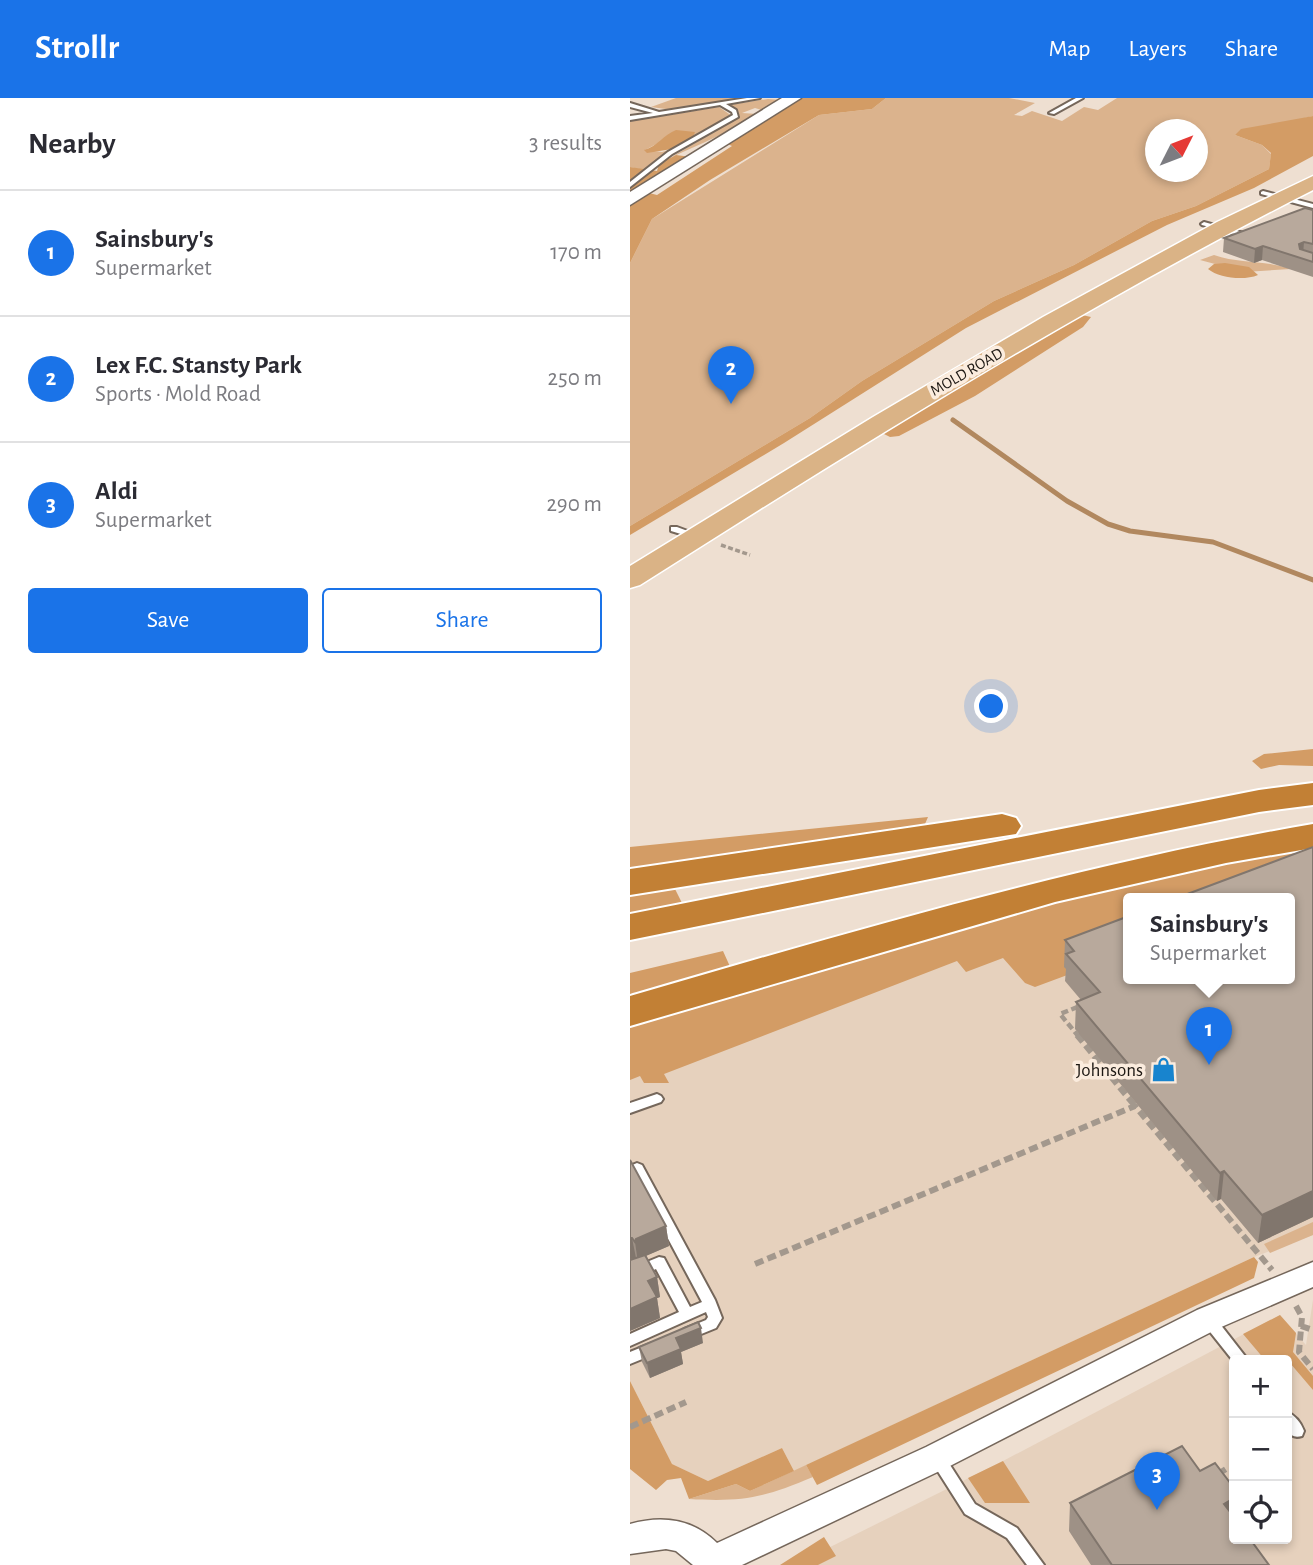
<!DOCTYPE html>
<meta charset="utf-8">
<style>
body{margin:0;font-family:"Alegreya Sans",sans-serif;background:#f7f7f7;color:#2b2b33}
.controls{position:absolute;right:21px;bottom:21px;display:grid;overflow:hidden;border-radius:7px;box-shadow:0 4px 10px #0003}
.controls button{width:63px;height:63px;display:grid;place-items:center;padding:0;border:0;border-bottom:2px solid #e1e1e2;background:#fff;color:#2b2b33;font:35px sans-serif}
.compass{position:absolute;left:515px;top:21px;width:63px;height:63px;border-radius:50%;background:#fff;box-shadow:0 4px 10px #0003;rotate:48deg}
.you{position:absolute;left:362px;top:609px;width:24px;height:24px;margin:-18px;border:5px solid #fff;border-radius:50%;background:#1a73e8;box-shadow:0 0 0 10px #1a73e833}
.badge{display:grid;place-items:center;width:46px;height:46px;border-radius:50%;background:#1a73e8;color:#fff;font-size:23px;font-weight:700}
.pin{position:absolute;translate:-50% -58px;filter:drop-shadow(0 2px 4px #0008)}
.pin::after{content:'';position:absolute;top:37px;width:24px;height:21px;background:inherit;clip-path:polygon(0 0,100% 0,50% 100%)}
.popup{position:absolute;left:493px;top:795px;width:172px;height:91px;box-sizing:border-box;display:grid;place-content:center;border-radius:7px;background:#fff;filter:drop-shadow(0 2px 5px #0005);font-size:23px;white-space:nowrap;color:#7c7c81}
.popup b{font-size:26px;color:#2b2b33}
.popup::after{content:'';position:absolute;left:50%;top:100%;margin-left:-14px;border:14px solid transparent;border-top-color:#fff}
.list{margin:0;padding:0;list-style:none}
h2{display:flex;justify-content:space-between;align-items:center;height:91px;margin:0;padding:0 28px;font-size:30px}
h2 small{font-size:23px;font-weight:400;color:#7c7c81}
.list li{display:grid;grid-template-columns:46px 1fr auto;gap:21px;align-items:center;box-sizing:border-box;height:126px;padding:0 28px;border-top:2px solid #e1e1e2}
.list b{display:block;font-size:26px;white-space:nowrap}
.list p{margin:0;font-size:23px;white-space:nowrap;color:#7c7c81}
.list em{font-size:23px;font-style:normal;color:#7c7c81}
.actions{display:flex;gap:14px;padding:21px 28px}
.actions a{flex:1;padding:16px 0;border:2px solid #1a73e8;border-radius:7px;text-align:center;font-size:24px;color:#1a73e8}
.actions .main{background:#1a73e8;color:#fff}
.icon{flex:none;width:38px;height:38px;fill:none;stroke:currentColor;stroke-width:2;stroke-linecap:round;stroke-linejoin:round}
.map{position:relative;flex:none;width:683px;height:1467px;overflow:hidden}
header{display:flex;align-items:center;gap:42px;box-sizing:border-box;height:98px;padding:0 35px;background:#1a73e8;color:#fff}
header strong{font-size:33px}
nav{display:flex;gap:38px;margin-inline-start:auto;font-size:24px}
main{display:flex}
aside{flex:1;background:#fff}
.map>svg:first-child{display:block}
.built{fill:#e6d1bd;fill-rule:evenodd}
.green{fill:#dbb38d;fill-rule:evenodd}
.forest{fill:#d39c65}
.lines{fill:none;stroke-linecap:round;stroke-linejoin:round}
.stream{stroke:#b1885f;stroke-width:5}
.lane-casing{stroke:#75675b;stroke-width:4}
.street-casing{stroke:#75675b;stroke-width:3}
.secondary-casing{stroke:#75675b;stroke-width:3}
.primary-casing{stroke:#fff;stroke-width:3}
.highway-casing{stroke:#fff;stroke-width:4}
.path-far2{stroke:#a3988d;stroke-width:3.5;stroke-dasharray:5 2.5;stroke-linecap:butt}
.path-far1{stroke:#a3988d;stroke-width:4.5;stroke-dasharray:7 3.5;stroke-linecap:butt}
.path{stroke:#a3988d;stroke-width:6;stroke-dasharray:9 4.5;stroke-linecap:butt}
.lane{fill:#fff;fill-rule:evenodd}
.street{fill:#fff;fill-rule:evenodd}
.secondary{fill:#fff;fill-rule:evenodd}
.primary{fill:#dab386;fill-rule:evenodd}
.highway{fill:#c28035;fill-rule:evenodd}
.wall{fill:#9e9186}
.shaded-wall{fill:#81766d}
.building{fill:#b8a99c;stroke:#81766d;stroke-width:2}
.labels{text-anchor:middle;stroke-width:7;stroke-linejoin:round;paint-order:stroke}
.far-street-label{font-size:16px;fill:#1d1813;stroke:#fbecde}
.poi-label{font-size:19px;fill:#1d1813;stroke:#fbecde;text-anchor:end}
</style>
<header>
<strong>Strollr</strong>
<nav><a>Map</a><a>Layers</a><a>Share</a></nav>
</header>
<main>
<aside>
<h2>Nearby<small>3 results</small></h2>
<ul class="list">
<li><span class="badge">1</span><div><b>Sainsbury's</b><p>Supermarket</p></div><em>170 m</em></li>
<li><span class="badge">2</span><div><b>Lex F.C. Stansty Park</b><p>Sports · Mold Road</p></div><em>250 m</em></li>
<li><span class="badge">3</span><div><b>Aldi</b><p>Supermarket</p></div><em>290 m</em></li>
</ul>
<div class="actions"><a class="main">Save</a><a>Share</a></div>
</aside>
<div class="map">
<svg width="683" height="1467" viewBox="0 0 683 1467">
<rect width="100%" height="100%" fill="#eedfd1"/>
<!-- built -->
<path class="built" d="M 683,762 L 683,1137 L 624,1159 L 164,1373 L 152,1350 L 78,1383 L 42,1366 L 0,1283 L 0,947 L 460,803 ZM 498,801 L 660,801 L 660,881 L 498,881 Z
M 683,1202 L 683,1467 L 164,1467 L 373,1363 L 650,1217 L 676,1247 ZM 604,1262 L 657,1262 L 657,1441 L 604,1441 Z"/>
<!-- green -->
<path class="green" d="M 46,0 L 117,0 L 43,12 L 21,9 Z
M 256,0 L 379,0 L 405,5 L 384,17 L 392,18 L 402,13 L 432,23 L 454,9 L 468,12 L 487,0 L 683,0 L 683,18 L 605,37 L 632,47 L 641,56 L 639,71 L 566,108 L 522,123 L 444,167 L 364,203 L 232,283 L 180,320 L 0,428 L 0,165 L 22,121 L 189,17 L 242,11 ZM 526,32 L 568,32 L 568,74 L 526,74 Z
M 138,1 L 152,2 L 135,13 L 125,10 L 112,15 L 128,16 C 100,34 70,46 40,60 L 110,18 L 99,7 Z
M 89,9 L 102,18 L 43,50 L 63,39 L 30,44 L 15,52 L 32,54 L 42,51 L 14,72 L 0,69 L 0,23 Z
M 584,157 C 610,166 635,162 661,171 L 615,174 L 570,162 Z
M 683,1124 L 683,1137 L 640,1155 L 634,1146 Z
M 176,1367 L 183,1379 C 133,1400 113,1404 59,1401 L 106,1386 L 120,1393 Z"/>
<!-- forest -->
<path class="forest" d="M 163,0 L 256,0 L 242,11 L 189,17 L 80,82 L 22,121 L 0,165 L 0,69 L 27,73 L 29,66 L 46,57 L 61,59 L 19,95 L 27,97 L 102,48 L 91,43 Z
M 683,18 L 683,58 L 624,90 L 537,127 L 336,230 L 154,345 L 0,437 L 0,428 L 180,320 L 232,283 L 364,203 L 444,167 L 522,123 L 566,108 L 639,71 L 641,55 L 632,47 L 605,37 L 611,31 Z
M 46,32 L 65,34 L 63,39 L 42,51 L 17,55 L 14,52 C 28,48 33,37 46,32 Z
M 595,165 L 619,169 L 628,177 C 614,183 589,180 578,171 L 584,166 Z
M 452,217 L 461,219 L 453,229 L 345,298 L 269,338 L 260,339 L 252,335 Z
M 683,651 L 683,668 L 649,667 L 631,671 L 622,663 L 634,656 Z
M 298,719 L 295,726 L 0,774 L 0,749 Z
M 683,747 L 613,801 L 498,801 L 498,844 L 440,876 L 405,889 L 395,885 L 373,860 L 336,874 L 327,863 L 34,976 L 39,985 L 14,985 L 10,978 L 0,982 L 0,925 L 444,790 Z
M 44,789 L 53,807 L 0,819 L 0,797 Z
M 93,853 L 102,873 L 0,903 L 0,875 Z
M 624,1159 L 628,1164 L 624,1180 L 187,1387 L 176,1367 Z
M 650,1217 L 666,1235 L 663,1254 L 683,1278 L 683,1292 L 654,1258 L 635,1262 L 613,1236 Z
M 0,1283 L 42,1366 L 78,1383 L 152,1350 L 164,1373 L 120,1393 L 106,1386 L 59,1401 L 51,1380 L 37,1382 L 26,1392 L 0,1371 Z
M 373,1363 L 400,1405 L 355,1405 L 338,1380 Z
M 194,1439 L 206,1458 L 188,1467 L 150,1467 Z"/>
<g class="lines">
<!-- stream -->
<path class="stream" d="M 323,322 L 437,403 L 478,426 L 500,433 L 583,444 L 683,482"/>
<defs>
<path id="lane" d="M 117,0 L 130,0 L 96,6 L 106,12 L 108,19 L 42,56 L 0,89 L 0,84 L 38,54 L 103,17 L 102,14 L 90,7 L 0,22 L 0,18 L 23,15 L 0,9 L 0,5 L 29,14 Z
M 446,0 L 453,0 L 424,16 L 419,15 Z
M 633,93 L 683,106 L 683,110 L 631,96 L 631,94 Z
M 574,124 L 621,137 L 622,138 L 619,140 L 572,127 L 571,126 Z
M 41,429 L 47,429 L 71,438 L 67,441 L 64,440 L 41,433 Z
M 27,996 L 31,998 L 33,1001 L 31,1004 L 0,1015 L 0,1005 Z
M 7,1065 L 12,1067 L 85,1202 L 92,1220 L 86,1230 L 59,1241 L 54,1239 L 52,1235 L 54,1231 L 76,1222 L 78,1219 L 76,1214 L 0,1248 L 0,1236 L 49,1214 L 26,1171 L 4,1180 L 0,1179 L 0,1162 L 5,1163 L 7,1168 L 29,1159 L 34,1160 L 60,1209 L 72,1204 L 4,1077 L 0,1078 L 0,1068 Z
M 578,1215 L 583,1217 L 618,1262 L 604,1262 L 604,1264 L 573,1225 L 571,1221 L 573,1217 Z
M 22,1245 L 27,1247 L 29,1251 L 27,1255 L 0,1266 L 0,1254 Z
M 657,1314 C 665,1317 671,1325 674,1333 L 672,1338 C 656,1343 656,1324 657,1314 Z
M 308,1354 L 313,1356 L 345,1406 L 387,1430 L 414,1467 L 397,1467 L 377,1440 L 335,1416 L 300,1361 L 303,1356 Z"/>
<path id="street" d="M 683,1164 L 683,1189 L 589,1230 L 318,1369 L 112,1467 L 63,1467 L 46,1453 L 36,1451 L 0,1456 L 0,1426 C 32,1417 63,1421 87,1445 L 296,1349 L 567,1212 Z"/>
<path id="secondary" d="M 152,0 L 171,0 L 0,107 L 0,94 Z"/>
<path id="primary" d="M 683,78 L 683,92 C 451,210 230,347 10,487 L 0,490 L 0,468 L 243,319 L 413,219 L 587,124 Z"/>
<path id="highway" d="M 683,685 L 683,707 L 629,714 L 0,842 L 0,816 L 629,692 Z
M 372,716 L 386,720 L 391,728 L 386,736 L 0,797 L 0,771 Z
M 683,726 L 683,750 L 596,765 L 425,804 L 0,928 L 0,898 C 226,832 451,766 683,726 Z"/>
</defs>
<!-- lane casing -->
<use href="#lane" class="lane-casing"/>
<!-- street casing -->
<use href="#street" class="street-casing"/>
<!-- secondary casing -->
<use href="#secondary" class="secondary-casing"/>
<!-- primary casing -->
<use href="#primary" class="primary-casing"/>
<!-- highway casing -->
<use href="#highway" class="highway-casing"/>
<!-- path-far2 -->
<path class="path-far2" d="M 91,447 L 120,457"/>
<!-- path-far1 -->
<path class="path-far1" d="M 449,939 L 430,916 L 450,908"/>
<!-- path -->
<path class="path" d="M 447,937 L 505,1008
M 125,1166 L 505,1008 L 642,1172
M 666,1208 L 672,1219 L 669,1254 L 683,1271
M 671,1228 L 683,1232
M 0,1329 L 56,1304
M 588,1376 L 599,1369"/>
<!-- lane -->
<use href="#lane" class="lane"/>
<!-- street -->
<use href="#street" class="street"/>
<!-- secondary -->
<use href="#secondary" class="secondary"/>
<!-- primary -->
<use href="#primary" class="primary"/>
<!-- highway -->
<use href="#highway" class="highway"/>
</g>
<!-- wall -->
<path class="wall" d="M 683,112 L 683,179 L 632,162 L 624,165 L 593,154 L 594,140 Z
M 435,842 L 683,1119 L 628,1145 L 591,1101 L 587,1103 L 445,931 L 446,904 L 451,902 L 435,883 L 436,871 L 434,869 Z
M 0,1062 L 36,1128 L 39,1148 L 15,1158 L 27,1179 L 30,1199 L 27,1200 L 30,1220 L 0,1233 L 0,1162 L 5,1160 L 0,1161 Z
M 73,1245 L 51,1254 L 53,1266 L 20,1280 L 12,1264 L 9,1249 Z
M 570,1373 L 604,1441 L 639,1467 L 461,1467 L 439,1433 L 440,1405 Z"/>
<!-- shaded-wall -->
<path class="shaded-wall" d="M 674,144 L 673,157 L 668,160 L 669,146 Z
M 633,148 L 632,162 L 624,165 L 625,151 Z
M 594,1073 L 591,1101 L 587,1103 L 590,1075 Z
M 683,1093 L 683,1119 L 628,1145 L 632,1117 Z
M 36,1128 L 39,1148 L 9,1161 L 8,1165 L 5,1144 L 6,1141 Z
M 0,1140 L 2,1140 L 6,1160 L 0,1161 Z
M 27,1179 L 30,1199 L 27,1200 L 30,1220 L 0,1233 L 0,1211 L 18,1183 Z
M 71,1230 L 73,1245 L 51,1254 L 53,1266 L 20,1280 L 17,1265 L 46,1240 Z
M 604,1400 L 604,1425 L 594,1406 Z"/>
<!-- building -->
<path class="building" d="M 675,110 L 683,112 L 683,146 L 674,144 L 669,146 L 670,151 L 683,155 L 683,164 L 633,148 L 625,151 L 594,140 Z
M 683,749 L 683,1093 L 632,1117 L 594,1073 L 590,1075 L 446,904 L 470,894 L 436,856 L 444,853 L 435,842 L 499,818 L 499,881 L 660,881 L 660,801 L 544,801 Z
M 0,1062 L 36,1128 L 6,1141 L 5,1144 L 2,1140 L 0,1140 Z
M 15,1157 L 27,1179 L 18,1183 L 27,1199 L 0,1211 L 0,1162 Z
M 68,1224 L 71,1230 L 46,1240 L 51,1251 L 17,1265 L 9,1249 Z
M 552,1348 L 570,1373 L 585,1365 L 604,1390 L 604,1400 L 594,1406 L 604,1419 L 604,1441 L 620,1441 L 639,1467 L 482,1467 L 440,1405 Z"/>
<!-- icons -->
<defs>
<symbol id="shop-bare" viewBox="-9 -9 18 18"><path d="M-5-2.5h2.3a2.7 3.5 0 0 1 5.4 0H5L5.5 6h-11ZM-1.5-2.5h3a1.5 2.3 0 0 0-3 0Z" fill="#1884ce" stroke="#fbecde" stroke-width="2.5" paint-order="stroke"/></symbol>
</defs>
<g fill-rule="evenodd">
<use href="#shop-bare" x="516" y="954" width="35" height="35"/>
</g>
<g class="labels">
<!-- far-street labels -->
<g class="far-street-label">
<text transform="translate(336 273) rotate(-30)" y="6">MOLD ROAD</text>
</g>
<!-- poi labels -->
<g class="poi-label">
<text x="513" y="978">Johnsons</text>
</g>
</g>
</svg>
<div class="controls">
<button>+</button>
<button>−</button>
<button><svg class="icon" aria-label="locate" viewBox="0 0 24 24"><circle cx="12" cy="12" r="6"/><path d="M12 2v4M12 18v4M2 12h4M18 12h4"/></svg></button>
</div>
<svg class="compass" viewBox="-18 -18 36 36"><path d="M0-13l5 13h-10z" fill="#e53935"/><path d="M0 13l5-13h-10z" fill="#7c7c81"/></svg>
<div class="you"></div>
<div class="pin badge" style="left:579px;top:967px">1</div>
<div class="popup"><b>Sainsbury's</b>Supermarket</div>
<div class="pin badge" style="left:101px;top:306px">2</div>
<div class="pin badge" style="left:527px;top:1412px">3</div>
</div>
</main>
